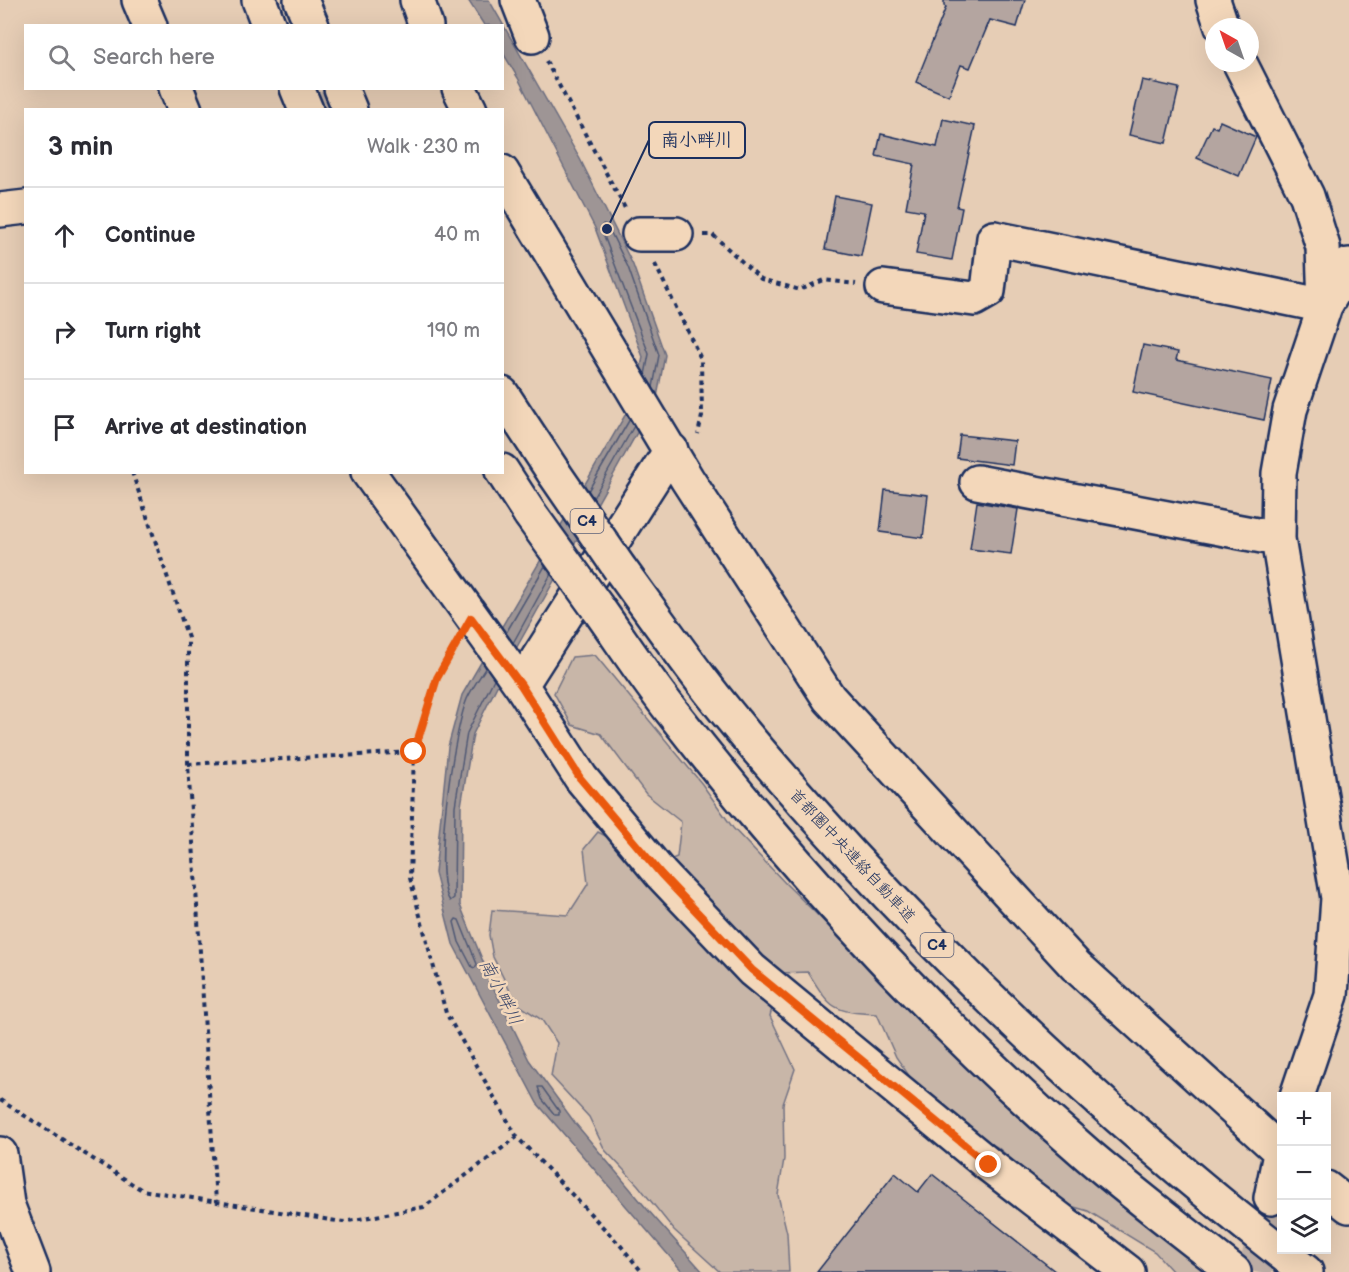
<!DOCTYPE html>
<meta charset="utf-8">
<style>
body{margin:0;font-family:"Balsamiq Sans","Klee One",sans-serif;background:#f7f7f7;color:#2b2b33}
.controls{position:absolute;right:18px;bottom:18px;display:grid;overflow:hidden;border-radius:0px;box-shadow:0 6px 24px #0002}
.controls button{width:54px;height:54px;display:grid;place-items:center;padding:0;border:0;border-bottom:2px solid #e1e1e2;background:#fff;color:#2b2b33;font:30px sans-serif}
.compass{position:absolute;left:1205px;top:18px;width:54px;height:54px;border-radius:50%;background:#fff;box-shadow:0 6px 24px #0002;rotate:320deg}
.stop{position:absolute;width:18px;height:18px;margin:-14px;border:4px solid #ea580c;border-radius:50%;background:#fff}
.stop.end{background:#ea580c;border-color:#fff;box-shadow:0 2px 6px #0008}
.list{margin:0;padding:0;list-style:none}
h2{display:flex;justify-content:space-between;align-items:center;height:78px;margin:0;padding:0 24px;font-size:26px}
h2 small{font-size:20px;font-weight:400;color:#7c7c81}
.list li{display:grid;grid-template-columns:39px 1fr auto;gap:18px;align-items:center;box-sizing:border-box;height:96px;padding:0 24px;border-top:2px solid #e1e1e2}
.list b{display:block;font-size:22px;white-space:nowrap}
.list em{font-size:20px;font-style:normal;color:#7c7c81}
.icon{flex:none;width:33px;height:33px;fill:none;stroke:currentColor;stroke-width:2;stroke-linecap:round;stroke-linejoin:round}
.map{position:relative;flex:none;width:1349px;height:1272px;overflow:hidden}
.search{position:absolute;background:#fff;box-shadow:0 6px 24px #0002;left:24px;top:24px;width:480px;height:66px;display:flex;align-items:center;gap:15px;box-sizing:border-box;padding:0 21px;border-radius:0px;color:#7c7c81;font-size:22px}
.panel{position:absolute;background:#fff;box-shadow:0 6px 24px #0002;left:24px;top:108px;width:480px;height:366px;border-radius:0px}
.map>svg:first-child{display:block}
.green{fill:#c8b6a8;stroke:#727283;stroke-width:1.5}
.water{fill:#9e9595;stroke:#6a6c7f;stroke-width:1.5}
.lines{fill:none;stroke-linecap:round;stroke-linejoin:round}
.shore{stroke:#4f5874;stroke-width:1.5}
.building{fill:#b4a5a0;stroke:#1b2f5e;stroke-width:1.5}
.minor-tunnel{stroke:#bdada4;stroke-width:33;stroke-dasharray:33 16;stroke-linecap:butt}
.minor-casing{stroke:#1b2f5e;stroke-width:38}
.highway-casing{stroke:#1b2f5e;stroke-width:38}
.path{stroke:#1b2f5e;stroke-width:4;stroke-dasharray:4.5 4.5;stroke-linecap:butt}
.minor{stroke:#f3d7ba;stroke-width:33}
.highway{stroke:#f3d7ba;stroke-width:33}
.highway-bridge-casing{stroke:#1b2f5e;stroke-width:38;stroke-linecap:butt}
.highway-bridge{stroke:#f3d7ba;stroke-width:33}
.route{stroke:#ea580c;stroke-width:8}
.labels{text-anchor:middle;stroke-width:5;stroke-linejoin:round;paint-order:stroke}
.shield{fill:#f3d7ba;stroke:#5c617a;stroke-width:1.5}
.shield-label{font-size:15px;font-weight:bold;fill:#1b2f5e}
.street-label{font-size:16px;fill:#1b2f5e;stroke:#f3d7ba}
.water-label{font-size:18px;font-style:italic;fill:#3c486c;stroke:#f3d7ba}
.leader{fill:none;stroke:#1b2f5e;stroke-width:2}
.callout-dot{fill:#1b2f5e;stroke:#f3d7ba;stroke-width:2}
.callout{fill:#f3d7ba;stroke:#1b2f5e;stroke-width:2}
.callout-label{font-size:18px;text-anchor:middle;font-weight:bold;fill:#1b2f5e}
</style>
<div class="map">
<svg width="1349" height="1272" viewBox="0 0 1349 1272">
<rect width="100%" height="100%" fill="#e6cdb5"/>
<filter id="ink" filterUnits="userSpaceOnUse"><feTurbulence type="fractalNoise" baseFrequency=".0167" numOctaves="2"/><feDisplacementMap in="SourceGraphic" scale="12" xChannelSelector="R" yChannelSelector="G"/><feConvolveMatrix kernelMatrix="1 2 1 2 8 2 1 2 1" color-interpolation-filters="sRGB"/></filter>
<g filter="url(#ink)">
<!-- green -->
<path class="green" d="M 595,655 L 702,784 L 733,828 L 786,884 L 864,961 L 1224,1272 L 1173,1272 L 1155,1252 L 1088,1211 L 1064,1204 L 997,1147 L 972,1135 L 917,1087 L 896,1057 L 877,1014 C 832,1012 831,1009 808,972 L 781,973 L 770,1016 L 795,1069 L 783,1104 L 784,1159 L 778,1195 L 787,1233 L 789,1272 L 720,1272 L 674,1230 L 638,1185 L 605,1150 L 589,1117 L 551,1076 L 557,1043 L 542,1020 L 516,1003 L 493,957 L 489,935 L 492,910 L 568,915 L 588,884 L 584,849 L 598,832 L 621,844 L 642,871 L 677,857 L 681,822 L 646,794 L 601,734 L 572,725 L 554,693 L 572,657 Z"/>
<!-- water -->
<path class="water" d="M 468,0 L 489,0 L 580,159 L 633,265 L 665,355 L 657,397 L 513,654 L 473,734 L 461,806 L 460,905 L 495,991 L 529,1060 L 575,1123 L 647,1209 L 703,1272 L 683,1272 L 537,1103 L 453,944 L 435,873 L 448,747 L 462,695 L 634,400 L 643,357 L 595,228 L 518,78 L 503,53 L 502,26 L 484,25 Z"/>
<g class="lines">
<!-- shore -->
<path class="shore" d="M 645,375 L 649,354 L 601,228 L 603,224 L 607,225 L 628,267 L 659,355 L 653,387
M 588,491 L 630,419
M 593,498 L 634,426
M 506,633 L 545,566
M 513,643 L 551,574
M 486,667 C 480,677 472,688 467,699 C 454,731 431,875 450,901 L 454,898 L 455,806 L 467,733 L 494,679
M 456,919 L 459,920 L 477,964 L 475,968 L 472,967 L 459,942 L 454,922 Z
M 538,1087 L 542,1087 L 559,1111 L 559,1115 L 555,1115 L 542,1099 Z"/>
</g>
<!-- building -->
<path class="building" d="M 944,0 L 1025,0 L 1017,27 L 990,20 L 970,68 L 961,65 L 949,96 L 916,82 L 946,7 L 944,6 Z
M 1142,80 L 1179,88 L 1166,143 L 1129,135 Z
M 943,119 L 975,126 L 957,207 L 962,208 L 952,260 L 916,254 L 924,211 L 906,208 L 914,164 L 876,156 L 881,134 L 937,147 Z
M 1220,121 L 1256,137 L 1239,176 L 1197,158 L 1212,126 L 1217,128 Z
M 835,196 L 872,203 L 861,256 L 825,249 Z
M 1143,345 L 1178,352 L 1176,360 L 1272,380 L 1264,420 L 1133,392 Z
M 960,435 L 1015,441 L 1012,465 L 957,458 Z
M 885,490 L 928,495 L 923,538 L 880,532 Z
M 977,502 L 1018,509 L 1011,554 L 970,549 Z
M 895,1173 L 918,1192 L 932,1174 L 1056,1272 L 817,1272 Z"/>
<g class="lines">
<!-- minor-tunnel -->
<path class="minor-tunnel" d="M 325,110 L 353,88
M 1255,1272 L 1271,1198"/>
<defs>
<path id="minor" d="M 139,0 L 150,26
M 417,0 L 426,26
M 518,0 L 532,36
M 1213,0 L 1222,27
M 1240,63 L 1307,196 L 1323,247 L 1325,306 L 1290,410 L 1279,473 L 1278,539 L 1338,898 L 1331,995 L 1297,1096
M 176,88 L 185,110
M 459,88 L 470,110
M 502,172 L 687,479 L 829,698 L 1076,966 L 1282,1153
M 0,210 L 26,207
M 639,234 L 676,234
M 883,287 L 974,299 L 988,291 L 994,238 L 1325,306 L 1349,265
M 368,472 L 521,685 L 581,778 L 661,874 L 752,970 L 989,1165 L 1128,1272
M 977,482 L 1278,539
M 521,685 L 671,450
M 0,1154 L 7,1204 L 33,1272
M 1326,1188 L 1349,1206
M 1271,1198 L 1282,1144"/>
<path id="highway" d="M 259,0 L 269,26
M 301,0 L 312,26
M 297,88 L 306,110
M 341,88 L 350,110
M 502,394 L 554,473
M 502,471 L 530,514
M 620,569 C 647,606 674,644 702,681 C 748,741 799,798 850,854 C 990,1007 1142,1145 1306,1272
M 597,607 C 622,642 646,679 673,713 C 797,872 936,1024 1089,1156 C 1136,1196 1186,1234 1234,1272"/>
</defs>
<!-- minor casing -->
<use href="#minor" class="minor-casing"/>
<!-- highway casing -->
<use href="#highway" class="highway-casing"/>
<!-- path -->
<path class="path" d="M 546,61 L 626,210
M 704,235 L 713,235 L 761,279 L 800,290 L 824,280 L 856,284
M 655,264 L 701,359 L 702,416 L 698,434
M 132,472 L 188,638 L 188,764 L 216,1202
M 414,752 L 410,878 L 446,1013 L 517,1137 L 621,1246 L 642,1272
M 188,764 L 414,752 L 437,678 L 455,645
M 0,1100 L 142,1190 L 343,1222 L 424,1207 L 517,1137"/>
<!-- minor -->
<use href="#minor" class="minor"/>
<!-- highway -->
<use href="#highway" class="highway"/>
<defs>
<path id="highway-bridge" d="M 554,473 L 620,569
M 530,514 L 597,607"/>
</defs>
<!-- highway-bridge casing -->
<use href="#highway-bridge" class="highway-bridge-casing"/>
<!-- highway-bridge -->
<use href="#highway-bridge" class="highway-bridge"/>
</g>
</g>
<g class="lines" filter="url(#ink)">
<!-- route -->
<path class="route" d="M 414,752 L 437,678 L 471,618 L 521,685 L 580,778 L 661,874 L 752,970 L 989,1165"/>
</g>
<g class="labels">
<!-- shield labels -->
<g class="shield">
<rect x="570.5" y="509" width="33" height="24" rx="4.5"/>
<rect x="920.5" y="933" width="33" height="24" rx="4.5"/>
</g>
<g class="shield-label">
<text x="587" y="526">C4</text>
<text x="937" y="950">C4</text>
</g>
<!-- street labels -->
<g class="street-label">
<text transform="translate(853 855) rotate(47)" y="6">首都圏中央連絡自動車道</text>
</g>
<!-- water labels -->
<g class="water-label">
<text transform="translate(501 992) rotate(63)" y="6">南小畔川</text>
</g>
</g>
<!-- callouts -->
<path class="leader" d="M607 229L649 140"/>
<circle class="callout-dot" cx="607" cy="229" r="6"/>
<rect class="callout" x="649" y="122" width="96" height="36" rx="6"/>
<g class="callout-label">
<text x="697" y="146">南小畔川</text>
</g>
</svg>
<div class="controls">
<button>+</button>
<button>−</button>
<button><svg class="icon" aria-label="layers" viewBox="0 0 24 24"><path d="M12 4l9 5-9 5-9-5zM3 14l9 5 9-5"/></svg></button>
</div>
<svg class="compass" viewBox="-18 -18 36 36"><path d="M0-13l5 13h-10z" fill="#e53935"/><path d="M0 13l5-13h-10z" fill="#7c7c81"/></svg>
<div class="stop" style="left:414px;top:752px"></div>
<div class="stop end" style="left:989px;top:1165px"></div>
<div class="search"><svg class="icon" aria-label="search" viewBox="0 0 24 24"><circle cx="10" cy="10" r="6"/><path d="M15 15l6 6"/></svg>Search here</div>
<section class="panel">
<h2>3 min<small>Walk · 230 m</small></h2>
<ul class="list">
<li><svg class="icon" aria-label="ahead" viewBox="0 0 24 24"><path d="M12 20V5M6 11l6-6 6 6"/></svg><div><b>Continue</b></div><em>40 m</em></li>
<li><svg class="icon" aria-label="right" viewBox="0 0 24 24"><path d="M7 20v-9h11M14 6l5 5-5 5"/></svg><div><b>Turn right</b></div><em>190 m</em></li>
<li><svg class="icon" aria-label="arrive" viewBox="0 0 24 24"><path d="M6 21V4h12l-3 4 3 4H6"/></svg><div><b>Arrive at destination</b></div></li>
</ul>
</section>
</div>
